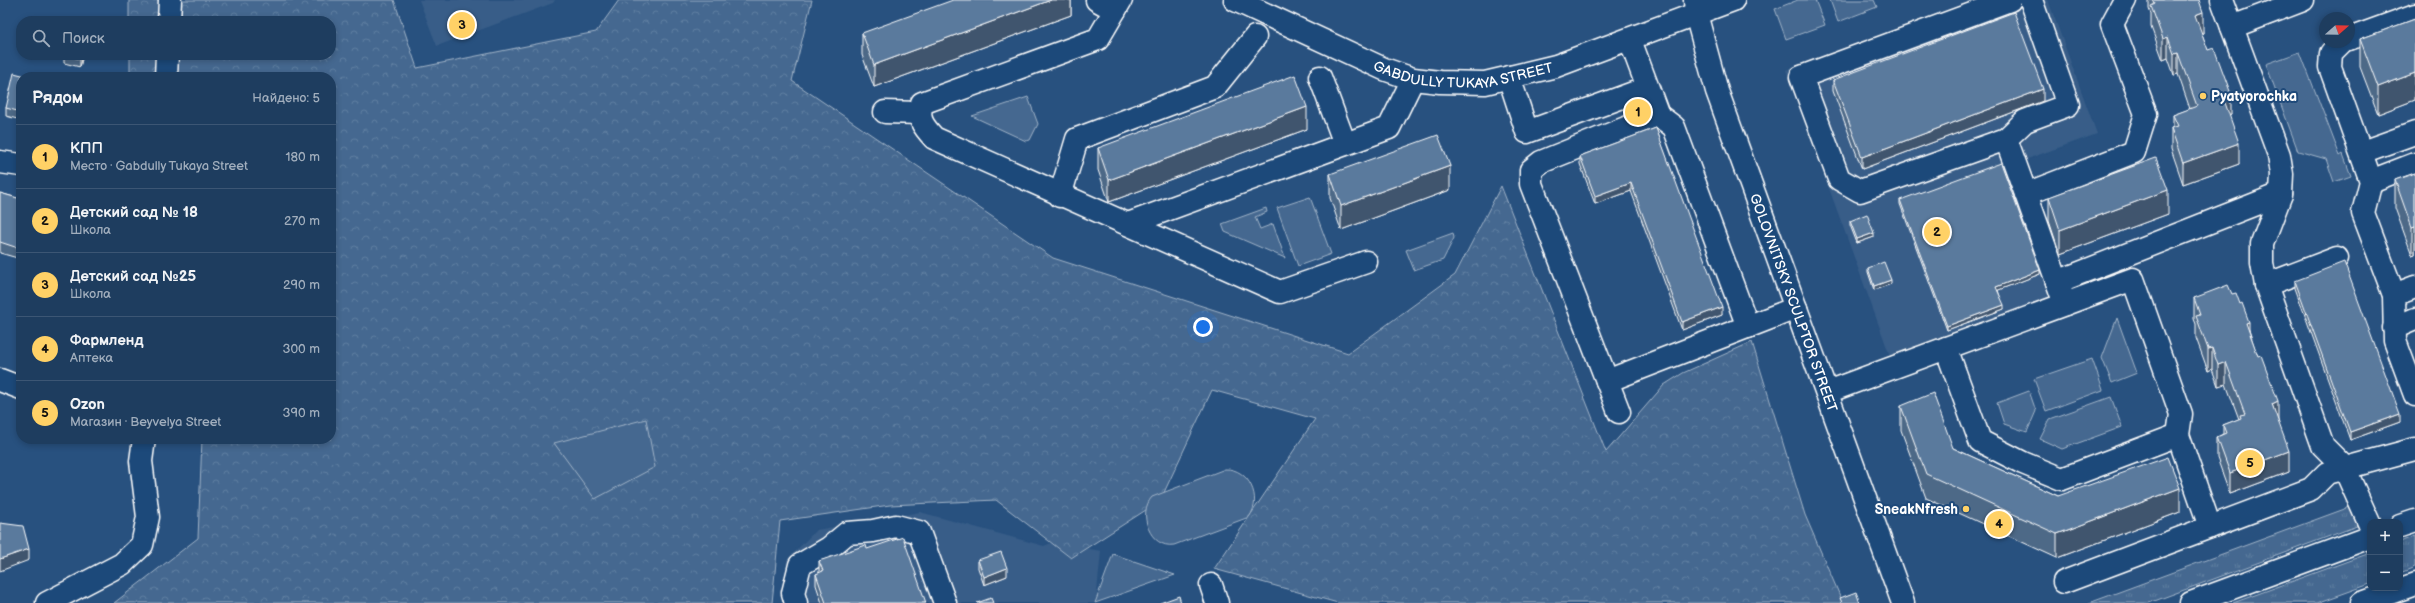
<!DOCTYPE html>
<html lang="ru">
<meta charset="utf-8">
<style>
body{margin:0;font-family:"Balsamiq Sans",sans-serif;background:#264465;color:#f1f3f6}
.controls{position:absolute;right:12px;bottom:12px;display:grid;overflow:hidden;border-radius:8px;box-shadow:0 2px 6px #0003}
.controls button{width:36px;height:36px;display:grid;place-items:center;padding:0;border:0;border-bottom:1px solid #3c5674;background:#1e3d5f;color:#f1f3f6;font:20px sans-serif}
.compass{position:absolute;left:2319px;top:12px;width:36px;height:36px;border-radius:50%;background:#1e3d5f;box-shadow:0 2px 6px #0003;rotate:70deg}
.you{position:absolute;left:1203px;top:327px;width:14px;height:14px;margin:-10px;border:3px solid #fff;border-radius:50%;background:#1a73e8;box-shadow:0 0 0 6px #1a73e833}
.badge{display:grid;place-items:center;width:26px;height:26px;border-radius:50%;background:#ffd166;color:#111;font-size:13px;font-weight:700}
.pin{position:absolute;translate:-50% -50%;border:2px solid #fff;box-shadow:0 1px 4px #0006}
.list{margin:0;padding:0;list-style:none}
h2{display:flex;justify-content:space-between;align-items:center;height:52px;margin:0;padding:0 16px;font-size:17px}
h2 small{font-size:13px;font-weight:400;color:#a1aebd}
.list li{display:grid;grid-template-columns:26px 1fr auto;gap:12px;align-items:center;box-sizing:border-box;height:64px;padding:0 16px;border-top:1px solid #3c5674}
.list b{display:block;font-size:15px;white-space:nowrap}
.list p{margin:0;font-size:13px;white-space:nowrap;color:#a1aebd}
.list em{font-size:13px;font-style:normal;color:#a1aebd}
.icon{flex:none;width:22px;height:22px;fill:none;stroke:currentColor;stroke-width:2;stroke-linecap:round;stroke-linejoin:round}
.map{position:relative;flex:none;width:2415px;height:603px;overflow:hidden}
.search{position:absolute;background:#1e3d5f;box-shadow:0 2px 6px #0003;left:16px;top:16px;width:320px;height:44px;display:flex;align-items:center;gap:10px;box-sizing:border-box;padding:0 14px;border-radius:16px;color:#a1aebd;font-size:15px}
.panel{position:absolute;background:#1e3d5f;box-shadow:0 2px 6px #0003;left:16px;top:72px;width:320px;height:372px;border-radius:16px}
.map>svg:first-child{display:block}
.built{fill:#375d88}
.grass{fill:url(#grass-tufts);stroke:#a2b4c8}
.forest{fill:url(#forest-crowns);stroke:#a2b4c8}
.green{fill:#446890;stroke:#a2b4c8}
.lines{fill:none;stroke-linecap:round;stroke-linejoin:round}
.minor-casing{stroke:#fff;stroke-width:25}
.major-casing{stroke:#fff;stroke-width:25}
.minor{stroke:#1f4a7a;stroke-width:22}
.major{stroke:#1f4a7a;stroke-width:22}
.wall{fill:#4d6987;stroke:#fff}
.shaded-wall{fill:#3f556e;stroke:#fff}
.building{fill:#5a7a9d;stroke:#fff}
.poi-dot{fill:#ffd166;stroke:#1f4a7a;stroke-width:1.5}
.labels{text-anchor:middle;stroke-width:4;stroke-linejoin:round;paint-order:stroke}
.street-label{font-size:14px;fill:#fff;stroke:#1f4a7a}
.poi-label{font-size:14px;font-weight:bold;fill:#fff;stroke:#1f4a7a;text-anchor:start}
</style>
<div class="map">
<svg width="2415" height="603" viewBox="0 0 2415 603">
<defs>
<pattern id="grass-tufts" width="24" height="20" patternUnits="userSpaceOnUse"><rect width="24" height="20" fill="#446890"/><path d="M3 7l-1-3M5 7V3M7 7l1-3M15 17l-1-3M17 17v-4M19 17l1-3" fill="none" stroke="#607fa1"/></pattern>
<pattern id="forest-crowns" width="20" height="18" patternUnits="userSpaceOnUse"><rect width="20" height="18" fill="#446890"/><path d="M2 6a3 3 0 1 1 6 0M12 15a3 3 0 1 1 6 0" fill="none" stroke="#607fa1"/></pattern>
</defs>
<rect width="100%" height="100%" fill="#28517f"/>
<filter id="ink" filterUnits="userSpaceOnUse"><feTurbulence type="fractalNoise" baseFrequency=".025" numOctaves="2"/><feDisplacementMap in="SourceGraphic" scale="8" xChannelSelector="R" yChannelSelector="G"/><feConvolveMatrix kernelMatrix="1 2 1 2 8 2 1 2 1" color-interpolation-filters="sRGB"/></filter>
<g filter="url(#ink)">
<!-- built -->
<path class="built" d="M 419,0 L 555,0 L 553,3 L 437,46 Z
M 1978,0 L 2048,0 L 2097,134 L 2005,167 L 2052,297 L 1890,356 L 1786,70 Z
M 920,512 L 1044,546 L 1053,542 L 1101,551 L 1096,603 L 782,603 L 787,560 L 816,530 Z"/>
<!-- grass -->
<path class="grass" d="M 2350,507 L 2357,526 L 2149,603 L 2089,603 Z
M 2415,536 L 2415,567 L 2400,573 L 2400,542 Z
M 2370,553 L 2370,584 L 2317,603 L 2233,603 Z"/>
<!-- forest -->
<path class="forest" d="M 129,0 L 394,0 L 417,68 L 596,32 L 619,0 L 812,0 L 792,81 L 1053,258 L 1348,353 L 1455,275 L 1501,186 L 1606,452 L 1664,385 L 1683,373 L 1752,342 L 1805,515 L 1843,603 L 1338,603 L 1214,569 L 1315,419 L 1212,390 L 1160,501 L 1071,558 L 996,500 L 890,505 L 780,521 L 772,603 L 114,603 L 198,538 L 202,439 L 331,439 L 331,77 L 130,77 L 130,55 L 331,55 L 331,21 L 129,21 Z"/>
<!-- green -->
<path class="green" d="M 1798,0 L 1815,0 L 1825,25 L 1786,39 L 1775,9 Z
M 1830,0 L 1874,0 L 1877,7 L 1838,22 Z
M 2300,52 L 2340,156 L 2343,154 L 2351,176 L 2334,182 L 2326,159 L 2298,151 L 2266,64 Z
M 1028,97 L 1038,124 L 1030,140 L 1026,141 L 972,116 Z
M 1310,197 L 1331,254 L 1298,266 L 1277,208 Z
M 1266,208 L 1267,212 L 1255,217 L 1260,229 L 1273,224 L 1285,258 L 1225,232 L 1222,224 Z
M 1453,233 L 1454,238 L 1443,260 L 1414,270 L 1406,250 Z
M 2117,318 L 2137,373 L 2112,383 L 2102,358 Z
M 2092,359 L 2103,390 L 2046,411 L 2034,379 Z
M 2029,391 L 2036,411 L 2027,432 L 2004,424 L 1997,403 Z
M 2111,397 L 2122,427 L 2062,449 L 2040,439 L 2050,419 Z
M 646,419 L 655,467 L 595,499 L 554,443 Z
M 1225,469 C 1249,468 1263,499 1249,517 L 1174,545 C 1150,549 1137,513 1152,497 Z
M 1113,554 L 1175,575 L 1095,603 Z"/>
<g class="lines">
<defs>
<g id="minor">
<path d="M 1097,0 L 1115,10"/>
<path d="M 1121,0 L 1098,39 L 922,103 C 917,119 923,126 934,138 L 1280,292 L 1366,262"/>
<path id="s1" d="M 1235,0 L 1384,69 L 1413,79 L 1440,82 L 1485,83 L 1556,66 L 1733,0"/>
<path id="s2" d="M 1695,0 L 1696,14 L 1717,91 L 1903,603"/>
<path d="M 2010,0 L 1801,77 L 1839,179 L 1860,191 L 2006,139 L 2025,121 L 2068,105 L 2031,0"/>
<path d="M 2222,0 L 2279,155 L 2282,174 L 2281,194 L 2262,244 L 2262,263 L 2266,285 L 2323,446 L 2344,467 L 2370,525"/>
<path d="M 169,21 L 170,0"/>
<path d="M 2232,27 L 2303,0"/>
<path d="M 2349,39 L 2415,15"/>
<path d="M 2342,42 L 2331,53 L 2330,67 L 2371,181 L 2363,213 L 2394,295 L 2395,341 L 2415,395"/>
<path d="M 166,77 L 167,55"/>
<path d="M 1320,77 L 1345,144"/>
<path d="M 1509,77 L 1527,132 L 1647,88"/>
<path d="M 885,112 L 919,113"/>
<path d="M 1658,115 L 1674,127 L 1748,327"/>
<path d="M 2006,139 L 2026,194"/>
<path d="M 2362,152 L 2415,133"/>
<path d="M 0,162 L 21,165"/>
<path d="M 2371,181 L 2415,164"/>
<path d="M 1060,196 L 1077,139 L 1215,87 L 1255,37"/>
<path d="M 1128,224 L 1389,128 L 1413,79"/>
<path d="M 2057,282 L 2281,194"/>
<path d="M 2266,285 L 2337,258"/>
<path d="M 2394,295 L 2415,287"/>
<path d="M 2065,304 L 2026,194 L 2134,152 L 2146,114 L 2112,24 L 2125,0"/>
<path d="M 2394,328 L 2415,319"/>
<path d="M 1946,348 L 1980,441 L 2023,463 L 2062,479 L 2178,435"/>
<path d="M 0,380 L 21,388"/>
<path d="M 1607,381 L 1796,308"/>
<path d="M 1827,392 L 2133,279 L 2181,414 L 2178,435 L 2210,527"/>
<path d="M 1619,412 L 1531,184 L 1531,170 L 1541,162 L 1658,115 L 1630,40"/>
<path d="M 2064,582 L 2311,489 L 2327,473 L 2415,449"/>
<path d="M 1211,585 L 1217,603"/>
<path d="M 47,603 L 122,564 L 142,545 L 148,517 L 141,461 L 144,439"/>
<path d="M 796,603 L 793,593 L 800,565 L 829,548 L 847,533 L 873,531 L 896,526 L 919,532 L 945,603"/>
</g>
<path id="major" d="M 2400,526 L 2415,521
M 2191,603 L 2370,537
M 2362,603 L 2415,584"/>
</defs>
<!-- minor casing -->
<use href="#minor" class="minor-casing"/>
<!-- major casing -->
<use href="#major" class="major-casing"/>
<!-- minor -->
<use href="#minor" class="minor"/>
<!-- major -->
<use href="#major" class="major"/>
</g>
<!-- wall -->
<path class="wall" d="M 1071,0 L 1071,15 L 874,87 L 862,55 L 862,33 Z
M 2149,0 L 2199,0 L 2203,33 L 2202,34 L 2231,115 L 2229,116 L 2239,164 L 2183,184 L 2171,149 L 2171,128 L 2173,128 L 2173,115 L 2190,109 L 2178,74 L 2174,75 L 2168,58 L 2163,60 L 2151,27 L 2151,14 L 2149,9 Z
M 2415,19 L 2415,100 L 2378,114 L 2360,67 L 2360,39 Z
M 64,55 L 83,55 L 80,67 L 64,63 Z
M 21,77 L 21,120 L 6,116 L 6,108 Z
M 1833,80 L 2043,101 L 1862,169 L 1833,91 Z
M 1656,128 L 1722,315 L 1682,330 L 1631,191 L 1595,204 L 1580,164 L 1580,156 Z
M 1307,129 L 1109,202 L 1098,170 L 1098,148 Z
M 2415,173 L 2415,254 L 2412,255 L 2395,208 L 2395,180 Z
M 1330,174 L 1450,190 L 1341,230 L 1330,198 Z
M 0,193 L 21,199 L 21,259 L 0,253 Z
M 2049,197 L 2168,214 L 2060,254 L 2049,221 Z
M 1900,200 L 2040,274 L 1998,290 L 2004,309 L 1947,330 L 1900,204 Z
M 1850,221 L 1874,237 L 1857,243 L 1850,225 Z
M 1868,268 L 1891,284 L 1874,290 L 1868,272 Z
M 2295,281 L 2400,422 L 2350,440 L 2295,288 Z
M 2232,294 L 2249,330 L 2278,421 L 2289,472 L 2230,494 L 2217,458 L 2217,437 L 2223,434 L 2223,425 L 2239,419 L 2226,384 L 2218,386 L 2212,369 L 2208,371 L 2196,338 L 2196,324 L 2194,319 L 2194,298 Z
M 1901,406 L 1953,448 L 2058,496 L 2180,512 L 2057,558 L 1926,498 L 1901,430 Z
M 867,549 L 926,603 L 822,603 L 816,585 L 816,574 L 819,573 L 819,561 Z
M 978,560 L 1007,576 L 984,585 L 978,568 Z"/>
<!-- shaded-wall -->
<path class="shaded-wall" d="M 1051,0 L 1071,0 L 1071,15 L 874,87 L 874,65 Z
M 2203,12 L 2203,33 L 2195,36 L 2195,15 Z
M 2168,37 L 2168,58 L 2163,60 L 2163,39 Z
M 2178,53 L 2178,74 L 2174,75 L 2174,54 Z
M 81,55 L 83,55 L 80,67 L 80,59 Z
M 2415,73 L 2415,100 L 2378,114 L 2378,87 Z
M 2043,89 L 2043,101 L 1862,169 L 1862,157 Z
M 2231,94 L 2231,115 L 2223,118 L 2223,97 Z
M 1307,107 L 1307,129 L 1109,202 L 1109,180 Z
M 2239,143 L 2239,164 L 2183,184 L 2183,163 Z
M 1450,166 L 1450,190 L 1341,230 L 1341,206 Z
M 1631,183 L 1631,191 L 1595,204 L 1595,196 Z
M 2168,190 L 2168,214 L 2060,254 L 2060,230 Z
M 2415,227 L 2415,254 L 2412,255 L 2412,228 Z
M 1874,233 L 1874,237 L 1857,243 L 1857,239 Z
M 2040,270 L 2040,274 L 1996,291 L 1996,287 Z
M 1891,280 L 1891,284 L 1874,290 L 1874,286 Z
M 2004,305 L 2004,309 L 1947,330 L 1947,326 Z
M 1722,307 L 1722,315 L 1682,330 L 1682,322 Z
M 2249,322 L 2249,343 L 2246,323 Z
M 2212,348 L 2212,369 L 2208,371 L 2208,349 Z
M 2226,362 L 2226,384 L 2218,386 L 2218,365 Z
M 2278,401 L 2278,423 L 2272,404 Z
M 2400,414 L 2400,422 L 2350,440 L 2350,432 Z
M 2289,451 L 2289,472 L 2230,494 L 2230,473 Z
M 2180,488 L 2180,512 L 2057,558 L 2057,534 Z
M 29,549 L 29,560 L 0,571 L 0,559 Z
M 1007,568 L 1007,576 L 984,585 L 984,577 Z"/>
<!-- building -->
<path class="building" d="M 953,0 L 1051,0 L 874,65 L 862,33 Z
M 2153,0 L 2199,0 L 2203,12 L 2195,15 L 2208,50 L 2214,48 L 2231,94 L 2223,97 L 2239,143 L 2183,163 L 2171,128 L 2178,126 L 2173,115 L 2197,106 L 2178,53 L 2174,54 L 2168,37 L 2163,39 L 2151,6 L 2155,4 Z
M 2014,12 L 2043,89 L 1862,157 L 1833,80 Z
M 2415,19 L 2415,73 L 2378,87 L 2360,39 Z
M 65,55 L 81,55 L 80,59 Z
M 14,73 L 30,77 L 21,77 L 21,112 L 6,108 Z
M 1295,75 L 1307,107 L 1109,180 L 1098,148 Z
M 1656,128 L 1722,307 L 1682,322 L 1631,183 L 1595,196 L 1580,156 Z
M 1438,135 L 1450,166 L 1341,206 L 1330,174 Z
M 2156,158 L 2168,190 L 2060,230 L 2049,197 Z
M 2001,163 L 2040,270 L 1996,287 L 2004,305 L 1947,326 L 1900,200 Z
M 2415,173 L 2415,227 L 2412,228 L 2395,180 Z
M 0,193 L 21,199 L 21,249 L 0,242 Z
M 1867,214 L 1874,233 L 1857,239 L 1850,221 Z
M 1884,262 L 1891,280 L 1874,286 L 1868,268 Z
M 2344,262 L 2400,414 L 2350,432 L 2295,281 Z
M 2228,285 L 2232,294 L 2236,293 L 2240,304 L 2242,303 L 2249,322 L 2246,323 L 2258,356 L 2261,355 L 2278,401 L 2272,404 L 2289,451 L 2230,473 L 2217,437 L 2226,433 L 2223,425 L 2241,418 L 2240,415 L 2245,414 L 2226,362 L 2218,365 L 2212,348 L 2208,349 L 2196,316 L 2200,315 L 2194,298 Z
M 1933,393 L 1953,448 L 2058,496 L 2168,457 L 2180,488 L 2057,534 L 1926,474 L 1901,406 Z
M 0,523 L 23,526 L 29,549 L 0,559 Z
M 903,537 L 926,603 L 826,603 L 816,574 L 823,571 L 819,561 L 866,545 L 867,549 Z
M 1001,552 L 1007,568 L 984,577 L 978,560 Z
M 1856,592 L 1860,603 L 1842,603 L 1840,598 Z
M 1179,596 L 1181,603 L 1160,603 Z
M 991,598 L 993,603 L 977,603 Z"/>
</g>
<!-- markers -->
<g class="poi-dot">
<circle cx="2203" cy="96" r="4"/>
<circle cx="1966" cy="509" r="4"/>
</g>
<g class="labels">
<!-- street labels -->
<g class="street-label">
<text dy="5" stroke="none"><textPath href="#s1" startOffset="245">GABDULLY TUKAYA STREET</textPath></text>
<text dy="5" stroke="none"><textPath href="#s2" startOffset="319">GOLOVNITSKY SCULPTOR STREET</textPath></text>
</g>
<!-- poi labels -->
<g class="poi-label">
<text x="2211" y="101">Pyatyorochka</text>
<text x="1958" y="514" text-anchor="end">SneakNfresh</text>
</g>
</g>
</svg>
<div class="controls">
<button>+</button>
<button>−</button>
</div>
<svg class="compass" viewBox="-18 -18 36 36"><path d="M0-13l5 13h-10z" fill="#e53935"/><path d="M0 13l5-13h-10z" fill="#a1aebd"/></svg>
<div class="you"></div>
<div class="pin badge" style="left:1638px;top:112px">1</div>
<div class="pin badge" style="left:1937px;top:232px">2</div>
<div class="pin badge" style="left:462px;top:25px">3</div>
<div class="pin badge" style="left:1999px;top:524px">4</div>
<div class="pin badge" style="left:2250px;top:463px">5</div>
<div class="search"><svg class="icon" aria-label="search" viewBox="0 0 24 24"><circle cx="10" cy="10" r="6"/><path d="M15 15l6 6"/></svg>Поиск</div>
<section class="panel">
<h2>Рядом<small>Найдено: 5</small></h2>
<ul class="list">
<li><span class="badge">1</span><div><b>КПП</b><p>Место · Gabdully Tukaya Street</p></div><em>180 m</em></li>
<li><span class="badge">2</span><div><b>Детский сад № 18</b><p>Школа</p></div><em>270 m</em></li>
<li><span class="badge">3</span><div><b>Детский сад №25</b><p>Школа</p></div><em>290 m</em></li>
<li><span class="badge">4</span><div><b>Фармленд</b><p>Аптека</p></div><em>300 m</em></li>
<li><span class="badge">5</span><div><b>Ozon</b><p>Магазин · Beyvelya Street</p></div><em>390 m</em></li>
</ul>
</section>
</div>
